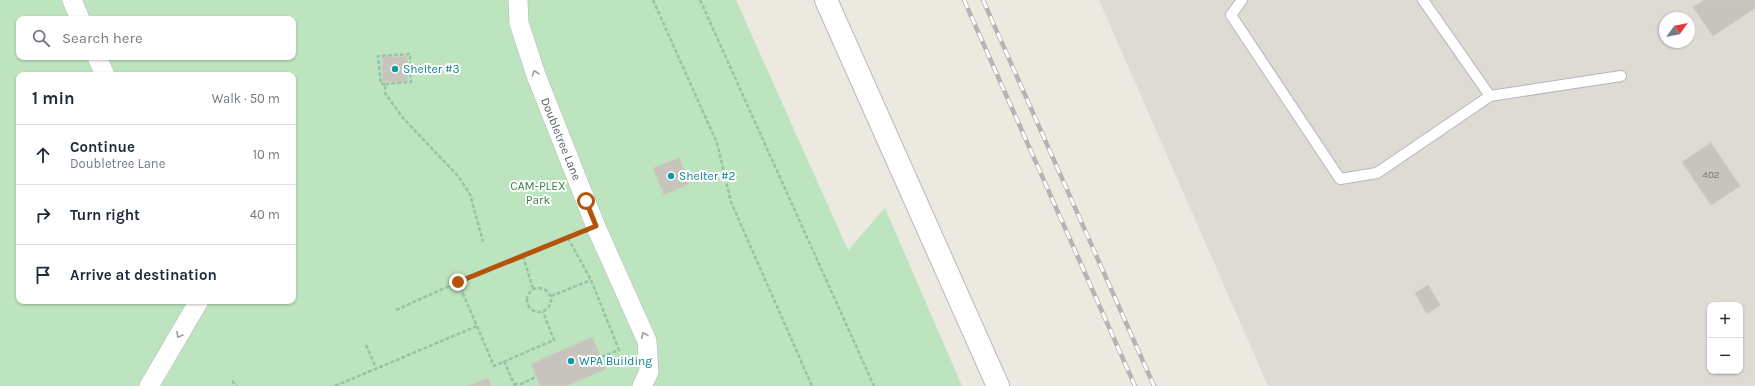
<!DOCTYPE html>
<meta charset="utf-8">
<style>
body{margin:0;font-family:Karla,sans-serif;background:#f2f2f3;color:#1f2937}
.controls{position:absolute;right:12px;bottom:12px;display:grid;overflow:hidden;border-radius:8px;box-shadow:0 1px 3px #0004}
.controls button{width:36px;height:36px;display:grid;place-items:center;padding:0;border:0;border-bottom:1px solid #e0e1e3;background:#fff;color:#1f2937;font:20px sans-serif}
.compass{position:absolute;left:1659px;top:12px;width:36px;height:36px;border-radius:50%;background:#fff;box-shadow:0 1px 3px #0004;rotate:57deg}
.stop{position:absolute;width:12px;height:12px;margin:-9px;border:3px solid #b45309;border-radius:50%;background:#fff}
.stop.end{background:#b45309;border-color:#fff;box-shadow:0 1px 4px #0008}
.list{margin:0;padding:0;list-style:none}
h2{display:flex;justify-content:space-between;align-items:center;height:52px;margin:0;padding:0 16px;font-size:17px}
h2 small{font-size:13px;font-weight:400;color:#747a83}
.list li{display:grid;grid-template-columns:26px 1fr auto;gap:12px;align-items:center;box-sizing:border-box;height:60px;padding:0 16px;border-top:1px solid #e0e1e3}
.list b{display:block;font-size:15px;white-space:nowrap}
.list p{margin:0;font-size:13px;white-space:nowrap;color:#747a83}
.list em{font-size:13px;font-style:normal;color:#747a83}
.icon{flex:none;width:22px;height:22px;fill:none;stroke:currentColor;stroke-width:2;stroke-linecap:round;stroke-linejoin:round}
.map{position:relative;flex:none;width:1755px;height:386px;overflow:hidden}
.search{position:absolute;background:#fff;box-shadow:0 1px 3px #0004;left:16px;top:16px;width:280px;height:44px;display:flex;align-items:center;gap:10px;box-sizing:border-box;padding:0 14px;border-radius:8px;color:#747a83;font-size:15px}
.panel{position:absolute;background:#fff;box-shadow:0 1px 3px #0004;left:16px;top:72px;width:280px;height:232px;border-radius:8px}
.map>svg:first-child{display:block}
.industrial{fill:#dddbd4;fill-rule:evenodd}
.green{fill:#bce4be;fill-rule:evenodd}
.building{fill:#c6c4bd;stroke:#d0ccbe}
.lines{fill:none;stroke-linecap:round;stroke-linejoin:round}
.service-casing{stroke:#b6b8bd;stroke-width:12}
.minor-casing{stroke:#b6b8bd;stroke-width:20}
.secondary-casing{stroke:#b6b9bf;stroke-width:24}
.path{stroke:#95c5a6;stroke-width:2.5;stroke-dasharray:4 2;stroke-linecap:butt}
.service{stroke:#fff;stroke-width:10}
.minor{stroke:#fff;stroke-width:19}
.secondary{stroke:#fff;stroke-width:22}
.rail-casing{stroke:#b3b4b4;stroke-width:4.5}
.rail{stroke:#fff;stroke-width:3;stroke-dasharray:9;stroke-linecap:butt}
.oneway{stroke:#9b9da0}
.route{stroke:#b45309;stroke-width:5}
.culture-dot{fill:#0f9aa8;stroke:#fff;stroke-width:1.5}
.labels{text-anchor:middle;stroke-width:4;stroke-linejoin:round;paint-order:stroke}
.number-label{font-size:10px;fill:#747678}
.culture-label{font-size:12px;fill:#0d838f;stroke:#fff;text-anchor:start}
.street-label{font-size:12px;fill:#595c61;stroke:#fff}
.park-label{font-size:12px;fill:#35843e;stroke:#fff}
</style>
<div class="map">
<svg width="1755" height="386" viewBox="0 0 1755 386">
<rect width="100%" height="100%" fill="#eceae0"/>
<!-- industrial -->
<path class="industrial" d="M 1099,0 L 1755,0 L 1755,386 L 1268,386 ZM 1665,18 L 1689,18 L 1689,42 L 1665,42 ZM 1710,305 L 1740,305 L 1740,371 L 1710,371 Z"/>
<!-- green -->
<path class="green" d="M 0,0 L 736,0 L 848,250 L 885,208 L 962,386 L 0,386 ZM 19,19 L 293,19 L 293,57 L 19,57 ZM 19,75 L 293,75 L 293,301 L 19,301 Z"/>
<!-- building -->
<path class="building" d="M 1704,0 L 1755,0 L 1755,8 L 1713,36 L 1693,7 Z
M 407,56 L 408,81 L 383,82 L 382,57 Z
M 1711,143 L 1740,186 L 1711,205 L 1682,162 Z
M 679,158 L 689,184 L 664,195 L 653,168 Z
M 1428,285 L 1440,305 L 1427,314 L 1415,293 Z
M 592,337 L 606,369 L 567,386 L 540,386 L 531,364 Z
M 488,378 L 491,386 L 468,386 Z"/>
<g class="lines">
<defs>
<path id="service" d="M 1242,0 L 1231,15 L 1340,179 L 1377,173 L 1490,96 L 1423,0
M 1490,96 L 1621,76"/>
<path id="minor" d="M 72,0 L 80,19
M 518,0 L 519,23 L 536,75 L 596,227 L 647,341 L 649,372 L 642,386
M 97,57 L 105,75
M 149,386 L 199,301"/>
<path id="secondary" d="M 826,0 L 998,386"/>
</defs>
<!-- service casing -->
<use href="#service" class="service-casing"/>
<!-- minor casing -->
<use href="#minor" class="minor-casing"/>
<!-- secondary casing -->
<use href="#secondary" class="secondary-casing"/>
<!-- path -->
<path class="path" d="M 653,0 L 717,143 L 731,202 L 812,386
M 700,0 L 874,386
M 385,84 L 381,84 L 378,56 L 410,54 L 411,82 L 385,84 L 385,93 L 403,118 L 458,176 L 470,194 L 483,242
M 568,238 L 591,280 L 619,350 L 601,357
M 523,256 L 533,289
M 458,282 L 494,366 L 554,340 L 543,312
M527 300a12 12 0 1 1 24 0a12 12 0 1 1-24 0Z
M 551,296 L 591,280
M 396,310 L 458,282 L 575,235
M 366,345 L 376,368
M 504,361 L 515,386
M 232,381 L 237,386
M 514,384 L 521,384 L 536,377
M 335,386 L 477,326"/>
<!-- service -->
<use href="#service" class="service"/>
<!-- minor -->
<use href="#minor" class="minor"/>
<!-- secondary -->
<use href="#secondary" class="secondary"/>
<defs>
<path id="rail" d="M 964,0 L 1135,386
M 983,0 L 1154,386"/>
</defs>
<!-- rail casing -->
<use href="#rail" class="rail-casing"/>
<!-- rail -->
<use href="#rail" class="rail"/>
</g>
<!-- one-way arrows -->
<defs><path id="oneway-chevron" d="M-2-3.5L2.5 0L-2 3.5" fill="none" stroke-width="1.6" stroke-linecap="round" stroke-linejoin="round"/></defs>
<g class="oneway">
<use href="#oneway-chevron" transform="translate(535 73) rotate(-109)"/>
<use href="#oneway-chevron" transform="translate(179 335) rotate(120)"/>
<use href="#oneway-chevron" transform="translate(644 335) rotate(-114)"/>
</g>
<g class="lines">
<!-- route -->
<path class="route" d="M 458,282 L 596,226 L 586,201"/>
</g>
<!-- markers -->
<g class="culture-dot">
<circle cx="395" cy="69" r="4"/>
<circle cx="671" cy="176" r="4"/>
<circle cx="571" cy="361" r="4"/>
</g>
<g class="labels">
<!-- number labels -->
<g class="number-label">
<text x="1711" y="178">402</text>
</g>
<!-- culture labels -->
<g class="culture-label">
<text x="403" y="73">Shelter #3</text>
<text x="679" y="180">Shelter #2</text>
<text x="579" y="365">WPA Building</text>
</g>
<!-- street labels -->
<g class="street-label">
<text transform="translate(561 139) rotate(68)" y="4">Doubletree Lane</text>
</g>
<!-- park labels -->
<g class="park-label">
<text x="538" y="190">CAM-PLEX<tspan x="538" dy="14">Park</tspan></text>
</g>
</g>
</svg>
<div class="controls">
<button>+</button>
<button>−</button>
</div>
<svg class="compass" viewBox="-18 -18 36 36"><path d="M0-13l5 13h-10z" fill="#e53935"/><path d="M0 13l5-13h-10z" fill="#747a83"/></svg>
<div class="stop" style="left:586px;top:201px"></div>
<div class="stop end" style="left:458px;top:282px"></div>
<div class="search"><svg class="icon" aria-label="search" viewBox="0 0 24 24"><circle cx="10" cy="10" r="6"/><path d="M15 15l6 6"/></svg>Search here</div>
<section class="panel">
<h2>1 min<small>Walk · 50 m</small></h2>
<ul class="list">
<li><svg class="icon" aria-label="ahead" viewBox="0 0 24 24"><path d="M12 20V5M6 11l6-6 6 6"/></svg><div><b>Continue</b><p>Doubletree Lane</p></div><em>10 m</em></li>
<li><svg class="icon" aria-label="right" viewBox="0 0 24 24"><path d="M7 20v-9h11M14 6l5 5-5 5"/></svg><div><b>Turn right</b></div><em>40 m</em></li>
<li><svg class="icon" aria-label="arrive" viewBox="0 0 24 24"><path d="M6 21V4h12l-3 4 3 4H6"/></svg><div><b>Arrive at destination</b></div></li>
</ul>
</section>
</div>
